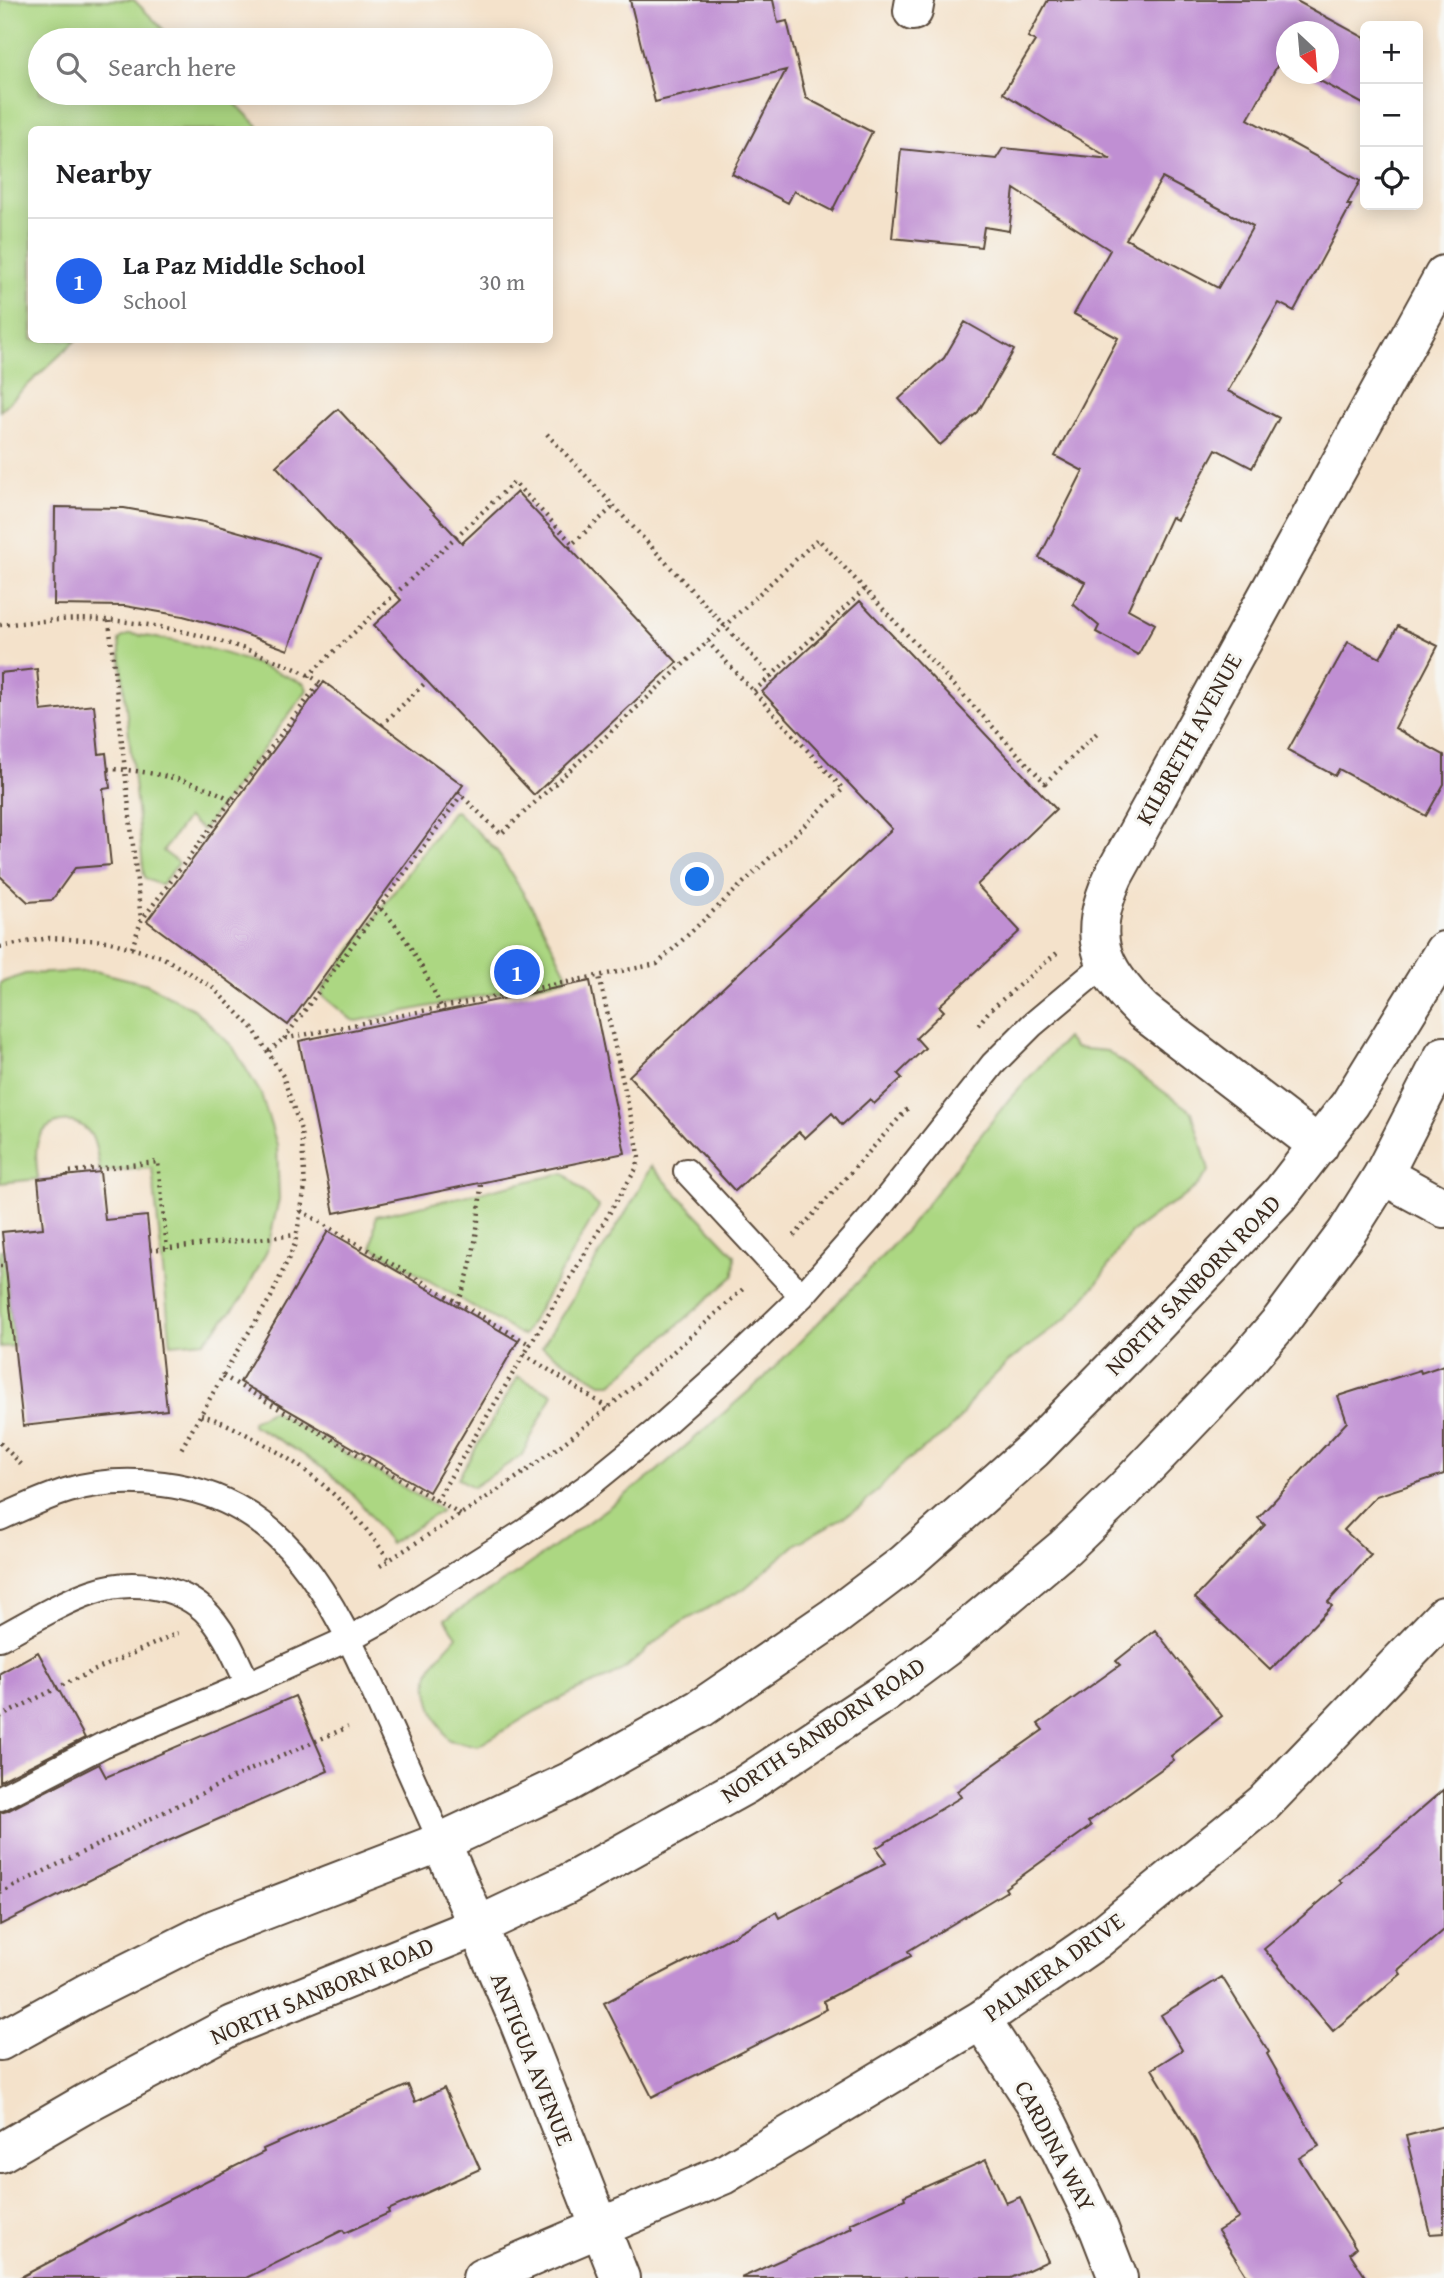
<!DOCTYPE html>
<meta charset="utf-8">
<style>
body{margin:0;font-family:"Gentium Book Plus",serif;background:#f6f6f6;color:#202124}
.controls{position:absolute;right:21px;top:21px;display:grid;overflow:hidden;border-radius:10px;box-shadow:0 4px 18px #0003}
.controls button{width:63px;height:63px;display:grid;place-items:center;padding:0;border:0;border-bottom:2px solid #e0e0e0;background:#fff;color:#202124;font:35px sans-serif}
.compass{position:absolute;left:1276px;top:21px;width:63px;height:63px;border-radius:50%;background:#fff;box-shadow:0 4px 18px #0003;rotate:154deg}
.you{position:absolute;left:698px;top:880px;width:24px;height:24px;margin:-18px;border:5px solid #fff;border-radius:50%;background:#1a73e8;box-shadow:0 0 0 10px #1a73e833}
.badge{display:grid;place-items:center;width:46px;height:46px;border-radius:50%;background:#2563eb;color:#fff;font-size:23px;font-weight:700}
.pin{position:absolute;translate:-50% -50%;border:4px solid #fff;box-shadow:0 2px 7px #0006}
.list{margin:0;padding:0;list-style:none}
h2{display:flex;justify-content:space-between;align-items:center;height:91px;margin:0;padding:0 28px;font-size:30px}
h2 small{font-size:23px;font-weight:400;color:#757577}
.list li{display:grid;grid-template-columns:46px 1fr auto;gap:21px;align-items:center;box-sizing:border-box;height:126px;padding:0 28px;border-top:2px solid #e0e0e0}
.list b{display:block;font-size:26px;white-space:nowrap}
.list p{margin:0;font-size:23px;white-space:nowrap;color:#757577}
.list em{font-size:23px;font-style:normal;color:#757577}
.icon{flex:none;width:38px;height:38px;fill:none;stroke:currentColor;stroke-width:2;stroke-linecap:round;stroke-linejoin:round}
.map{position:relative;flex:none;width:1444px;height:2278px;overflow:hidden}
.search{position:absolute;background:#fff;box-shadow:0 4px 18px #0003;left:28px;top:28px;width:525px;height:77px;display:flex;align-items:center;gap:18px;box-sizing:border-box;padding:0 24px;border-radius:38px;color:#757577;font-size:26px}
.panel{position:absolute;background:#fff;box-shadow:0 4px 18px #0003;left:28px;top:126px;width:525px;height:217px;border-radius:10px}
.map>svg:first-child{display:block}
.green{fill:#acd782;stroke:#748050;stroke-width:2}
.building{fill:#c08fd3;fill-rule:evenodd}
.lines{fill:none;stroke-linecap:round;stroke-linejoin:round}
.lane-casing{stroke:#574638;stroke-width:28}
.street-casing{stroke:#574638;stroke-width:42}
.secondary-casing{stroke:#574638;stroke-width:42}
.path{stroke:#574638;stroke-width:4.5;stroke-dasharray:2 5;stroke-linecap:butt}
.lane{stroke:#fff;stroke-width:24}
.street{stroke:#fff;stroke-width:38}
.secondary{stroke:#fff;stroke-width:38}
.labels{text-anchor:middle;stroke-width:6;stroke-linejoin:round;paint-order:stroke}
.street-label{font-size:24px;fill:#3b2a1e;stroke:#f6f6f2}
</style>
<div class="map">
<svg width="1444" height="2278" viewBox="0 0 1444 2278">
<rect width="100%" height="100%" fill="#f6f6f2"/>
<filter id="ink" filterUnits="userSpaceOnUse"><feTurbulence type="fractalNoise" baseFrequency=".0143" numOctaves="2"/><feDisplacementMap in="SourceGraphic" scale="14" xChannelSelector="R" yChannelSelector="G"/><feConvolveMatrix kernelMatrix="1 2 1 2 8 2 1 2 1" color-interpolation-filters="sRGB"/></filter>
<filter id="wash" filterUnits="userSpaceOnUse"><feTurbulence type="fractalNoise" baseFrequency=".00686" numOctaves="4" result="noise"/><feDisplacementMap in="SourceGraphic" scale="28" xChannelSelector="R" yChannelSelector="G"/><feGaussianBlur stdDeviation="1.57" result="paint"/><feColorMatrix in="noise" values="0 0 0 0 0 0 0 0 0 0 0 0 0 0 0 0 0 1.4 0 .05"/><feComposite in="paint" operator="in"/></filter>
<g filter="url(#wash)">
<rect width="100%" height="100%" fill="#f4e2cb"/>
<!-- green -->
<path class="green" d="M 0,0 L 134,0 L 174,40 L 40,40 L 40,93 L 225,93 L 258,126 L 258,130 L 32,130 L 32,340 L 76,340 L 0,411 Z
M 130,634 C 196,642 244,657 305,684 L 307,690 L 203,830 L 187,818 L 163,851 L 179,863 L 161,885 L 146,879 L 144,875 L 119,641 L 121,638 Z
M 456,811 L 497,851 L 538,917 L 567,975 L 565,979 L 357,1021 L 352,1020 L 323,996 L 322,990 L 452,812 Z
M 95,971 L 147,984 L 195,1010 L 233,1047 L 261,1094 L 277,1145 L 279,1199 L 267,1251 L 242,1299 L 205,1341 L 171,1344 L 152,1168 L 100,1172 C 98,1161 97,1145 91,1135 C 78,1114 45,1119 38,1141 C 34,1153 37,1167 38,1179 L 0,1183 L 0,983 L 25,974 Z
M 1066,1038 L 1075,1048 L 1107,1051 L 1192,1112 L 1209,1171 L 1198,1185 L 1184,1197 L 1164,1208 L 1131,1233 L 1121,1246 L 1098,1282 L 1067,1318 L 1008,1362 L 976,1394 L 957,1422 L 947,1432 L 905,1462 L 860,1508 L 796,1544 L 744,1589 L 682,1622 L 666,1633 L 627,1667 L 612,1676 L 580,1689 L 536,1711 L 478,1746 L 449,1740 C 436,1722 420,1688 432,1666 C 438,1655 449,1646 457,1636 L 445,1619 L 522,1570 L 650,1477 L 764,1378 L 865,1275 L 907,1229 L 1010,1098 Z
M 651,1166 L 735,1255 L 734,1276 L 612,1383 L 601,1383 L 542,1347 L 633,1201 Z
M 564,1173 L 599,1207 L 523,1336 L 372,1247 L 376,1216 Z
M 0,1250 L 4,1250 L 14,1346 L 0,1347 Z
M 518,1377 L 553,1394 L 522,1455 L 473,1487 L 458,1478 Z
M 271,1411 L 275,1412 L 442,1510 L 390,1544 C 378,1526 366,1508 350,1492 C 323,1464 287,1444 252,1425 L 252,1421 Z"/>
<g id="blocks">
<!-- building -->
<path class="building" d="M 630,0 L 773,0 L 778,23 L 787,21 L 806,98 L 872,132 L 832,211 L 794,191 L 788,203 L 732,174 L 786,70 L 655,102 Z
M 1048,0 L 1295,0 L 1365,38 L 1365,105 L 1307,74 L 1328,74 L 1328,32 L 1286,32 L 1286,62 L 1281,59 L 1248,119 L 1360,181 L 1347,205 L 1351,205 L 1294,311 L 1279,303 L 1228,391 L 1279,418 L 1252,468 L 1216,449 L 1177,520 L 1171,517 L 1128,609 L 1155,624 L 1138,655 L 1096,632 L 1099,626 L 1073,604 L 1085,582 L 1039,558 L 1083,471 L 1055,456 L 1118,338 L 1074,314 L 1110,250 L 1014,189 L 1009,231 L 984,227 L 981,247 L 892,238 L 901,149 L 996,159 L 1003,148 L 1111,159 L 1003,93 L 1035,41 L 1028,37 ZM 1162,178 L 1253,226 L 1218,288 L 1126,239 Z
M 965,322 L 1014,350 L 978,412 L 940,445 L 899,399 L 944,358 Z
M 338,409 L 462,543 L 517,492 L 677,662 L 534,795 L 374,625 L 401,600 L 276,466 Z
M 55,507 L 124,508 L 204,522 L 279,543 L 321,558 L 288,650 L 228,628 L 183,616 L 125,606 L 54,605 Z
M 860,601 L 1056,809 L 977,885 L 1020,931 L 939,1006 L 944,1011 L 916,1038 L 925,1048 L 898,1074 L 902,1078 L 874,1104 L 870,1099 L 842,1125 L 832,1113 L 805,1138 L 799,1132 L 735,1191 L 629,1076 L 892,829 L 762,692 Z
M 1398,626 L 1438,646 L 1395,728 L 1444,755 L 1444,784 L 1426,816 L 1339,769 L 1335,776 L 1288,750 L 1348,642 L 1380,658 Z
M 37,669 L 41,711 L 94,705 L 99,754 L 106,753 L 110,788 L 103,789 L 111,865 L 75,868 L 52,900 L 28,902 L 0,876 L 0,673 Z
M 324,682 L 463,785 L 288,1025 L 147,921 Z
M 590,981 L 625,1153 L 334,1213 L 299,1041 Z
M 100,1172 L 105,1220 L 147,1216 L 167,1410 L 23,1426 L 2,1232 L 43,1228 L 38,1179 Z
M 328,1231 L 518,1341 L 429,1492 L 240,1382 Z
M 1444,1365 L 1444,1474 L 1376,1496 L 1344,1530 L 1371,1555 L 1328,1602 L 1332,1606 L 1270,1670 L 1195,1598 L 1265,1525 L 1258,1518 L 1347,1422 L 1338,1396 L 1420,1370 L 1421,1373 Z
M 1155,1630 L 1222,1716 L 1171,1756 L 1174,1760 L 1088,1822 L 1091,1826 L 1005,1888 L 1007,1891 L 908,1951 L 911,1956 L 823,2001 L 827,2009 L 652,2097 L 604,2003 L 698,1955 L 776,1912 L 779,1918 L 886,1863 L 876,1848 L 961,1797 L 957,1791 L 1043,1730 L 1038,1724 L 1120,1665 L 1116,1661 Z
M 38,1652 L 85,1738 L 0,1781 L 0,1673 Z
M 295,1696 L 328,1771 L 164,1843 L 0,1925 L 0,1813 L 7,1811 L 99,1764 L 106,1777 Z
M 1444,1789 L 1444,1930 L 1398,1970 L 1401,1974 L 1333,2031 L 1264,1949 L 1342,1883 L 1339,1880 Z
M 1222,1977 L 1269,2052 L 1267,2054 L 1319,2146 L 1299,2158 L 1356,2248 L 1350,2253 L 1366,2278 L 1248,2278 L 1218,2231 L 1239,2218 L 1191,2133 L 1152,2069 L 1182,2050 L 1161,2015 Z
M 408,2085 L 415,2102 L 444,2088 L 480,2169 L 388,2210 L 389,2213 L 345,2233 L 343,2230 L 246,2278 L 19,2278 L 154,2207 L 264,2152 L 263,2149 Z
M 1444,2126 L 1444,2233 L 1430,2234 L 1406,2136 Z
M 986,2160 L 1006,2203 L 1020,2197 L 1048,2261 L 1011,2278 L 741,2278 L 852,2228 L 850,2224 L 905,2199 L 904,2196 Z"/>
</g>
</g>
<g filter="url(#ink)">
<use href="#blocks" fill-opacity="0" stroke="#574638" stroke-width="2"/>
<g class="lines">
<defs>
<path id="lane" d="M 686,1171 L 802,1296
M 0,1518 C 23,1508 45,1497 69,1490 C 99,1481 131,1480 163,1484 C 287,1499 333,1601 378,1701 C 399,1748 420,1795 441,1842
M 0,1638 C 30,1622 60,1603 92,1592 C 128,1579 175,1584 204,1610 C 225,1630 236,1659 248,1684
M 0,1798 L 103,1745 L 248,1684 L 350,1638 L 392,1615 L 524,1532 L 592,1483 L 656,1431 L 728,1367 L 802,1296 L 875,1213 L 993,1064 L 1032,1025 L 1106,963"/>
<path id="street" d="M 913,11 L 915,0
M 1319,1146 L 1143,1011 C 1097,965 1087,935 1114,875 L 1444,275
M 1383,1175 L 1444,1208
M 441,1842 L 518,2019 L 620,2278
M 981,2020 L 1044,2116 L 1099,2229 L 1118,2278
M 482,2278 L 723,2175 L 981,2020 L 1095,1941 L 1264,1803 L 1444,1616"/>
<path id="secondary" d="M 0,2041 L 89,1992 L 215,1929 L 441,1842 L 569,1782 L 701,1708 L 834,1617 L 904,1564 L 1033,1450 L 1145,1336 L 1282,1192 L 1350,1104 L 1444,951
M 0,2153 L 88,2102 L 233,2025 L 478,1926 L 567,1884 L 745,1785 L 884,1693 L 946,1647 L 1065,1547 L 1124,1490 L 1237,1372 L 1280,1322 L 1347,1232 L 1383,1175 L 1444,1056"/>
</defs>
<!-- lane casing -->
<use href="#lane" class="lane-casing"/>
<!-- street casing -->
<use href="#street" class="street-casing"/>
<!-- secondary casing -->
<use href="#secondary" class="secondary-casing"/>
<!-- path -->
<path class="path" d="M 547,434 L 771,676 L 865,589
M 569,547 L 614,506
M 109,621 L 141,920
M 0,625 C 39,621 79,617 118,621 C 167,626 218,638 264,656 C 284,664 305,671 322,684
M 308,676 L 514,482 L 573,544
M 754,691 L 771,676
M 382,725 L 427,681
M 108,769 C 142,769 206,782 234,802
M 458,792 L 501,834 L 818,539 L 1045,783 L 1098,732
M 376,904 C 407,933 426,974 443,1011
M 0,947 L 49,938 L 107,941 L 162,957 L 211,986 L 252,1027 L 283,1076 L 301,1130 L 305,1187 L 295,1244 L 271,1297 L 237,1351 L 180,1451
M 132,948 L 141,921 L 320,682
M 978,1025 L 990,1010 L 1059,951
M 284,1039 L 462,794
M 269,1051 L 283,1039 L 657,964 L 843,789 L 708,642
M 67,1176 L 67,1172 L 158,1162 L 167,1249
M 301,1211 L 531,1345
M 794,1236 L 909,1107
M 150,1250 L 296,1235
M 0,1266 L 6,1266
M 458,1303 C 474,1265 479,1223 481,1182
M 524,1354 L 608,1408
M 223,1376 L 461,1515
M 201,1415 C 220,1420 237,1429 255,1439 C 313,1470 352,1506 389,1560
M 0,1443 L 24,1467
M 436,1501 L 636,1169 L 639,1159 L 638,1148 L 599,976
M 380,1566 C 426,1536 473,1507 519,1476 C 599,1419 672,1354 744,1288
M 0,1717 L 69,1682 L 178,1633
M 0,1893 L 243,1773 L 348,1727"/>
<!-- lane -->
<use href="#lane" class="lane"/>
<!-- street -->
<use href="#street" class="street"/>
<!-- secondary -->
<use href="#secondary" class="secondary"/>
</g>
</g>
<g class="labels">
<!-- street labels -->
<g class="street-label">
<text transform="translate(1189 739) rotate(-61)" y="8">KILBRETH AVENUE</text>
<text transform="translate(1193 1285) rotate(-46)" y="8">NORTH SANBORN ROAD</text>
<text transform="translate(823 1730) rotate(-34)" y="8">NORTH SANBORN ROAD</text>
<text transform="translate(1054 1967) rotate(-36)" y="8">PALMERA DRIVE</text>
<text transform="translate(322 1991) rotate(-23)" y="8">NORTH SANBORN ROAD</text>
<text transform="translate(532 2059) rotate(68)" y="8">ANTIGUA AVENUE</text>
<text transform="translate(1055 2146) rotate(62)" y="8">CARDINA WAY</text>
</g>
</g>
</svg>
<div class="controls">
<button>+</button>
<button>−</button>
<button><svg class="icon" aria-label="locate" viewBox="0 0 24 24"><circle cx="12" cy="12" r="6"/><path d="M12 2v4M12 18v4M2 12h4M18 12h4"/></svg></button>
</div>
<svg class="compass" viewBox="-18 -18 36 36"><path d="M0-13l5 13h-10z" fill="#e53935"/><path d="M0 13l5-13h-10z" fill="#757577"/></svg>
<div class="you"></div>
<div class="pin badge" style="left:517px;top:972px">1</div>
<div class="search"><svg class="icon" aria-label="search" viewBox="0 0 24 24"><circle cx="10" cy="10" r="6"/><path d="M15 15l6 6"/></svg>Search here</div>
<section class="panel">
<h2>Nearby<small></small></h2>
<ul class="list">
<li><span class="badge">1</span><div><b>La Paz Middle School</b><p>School</p></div><em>30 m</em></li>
</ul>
</section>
</div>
